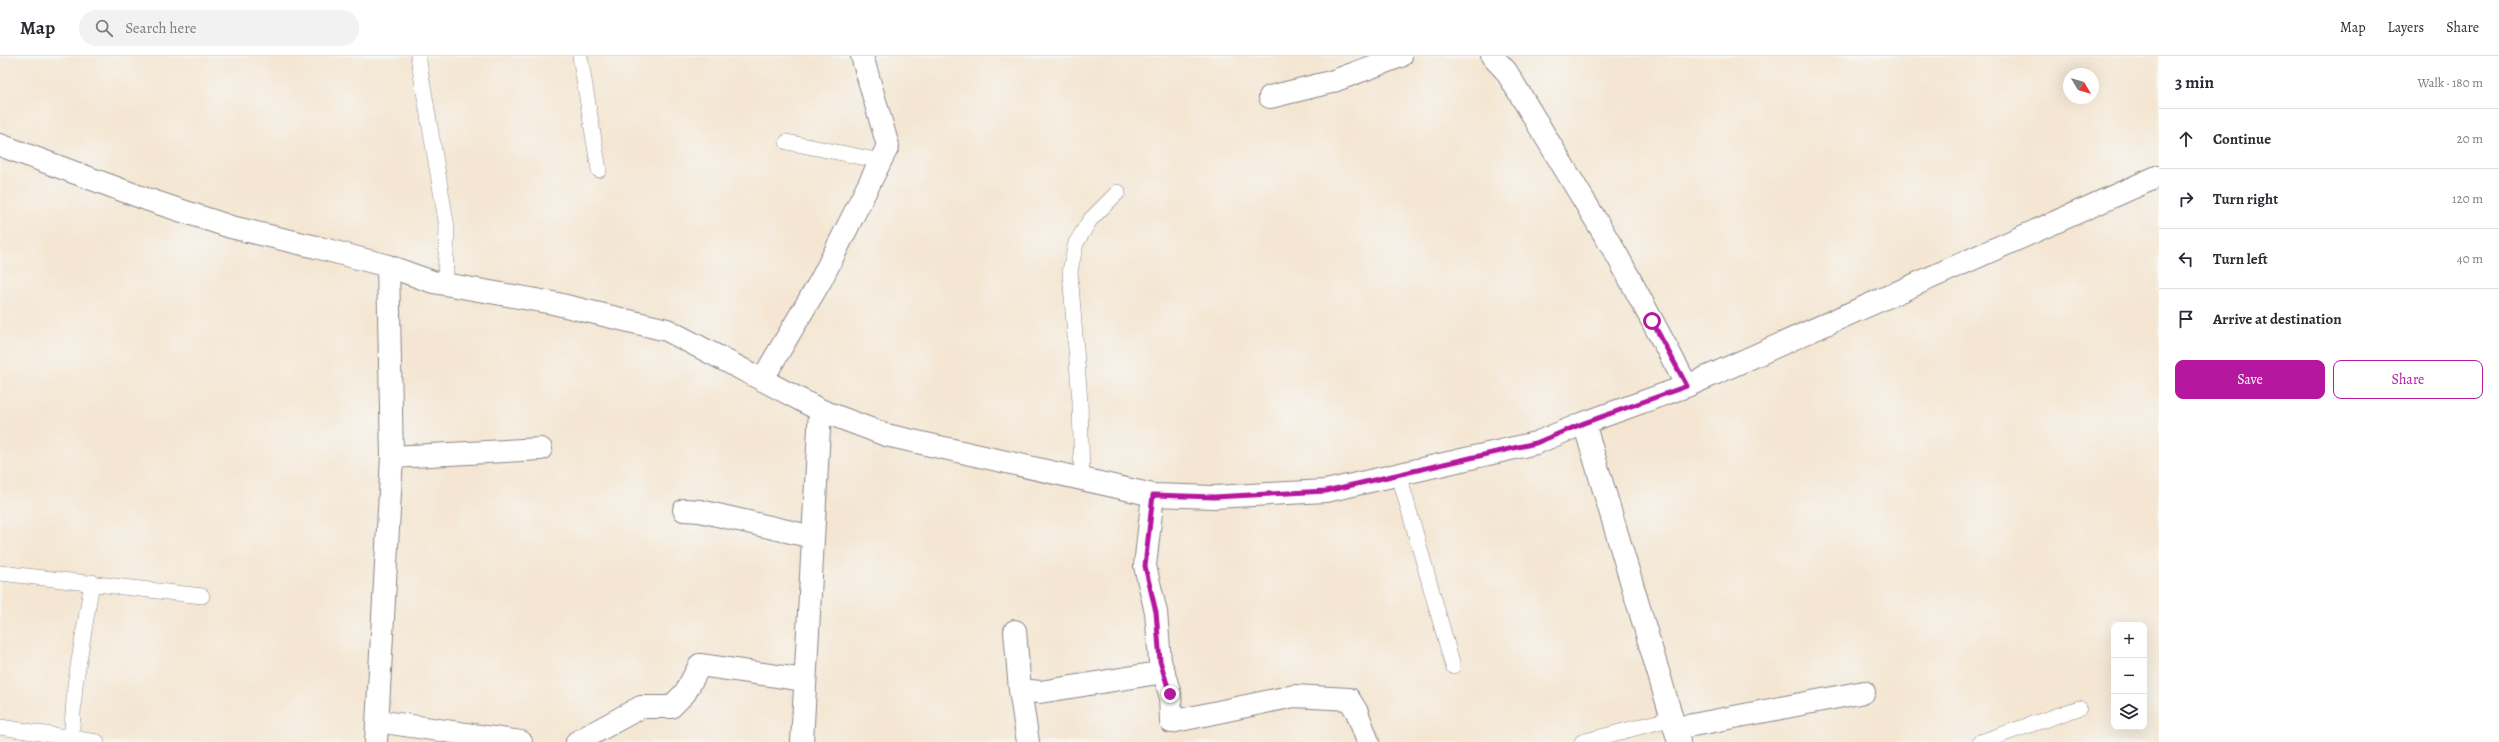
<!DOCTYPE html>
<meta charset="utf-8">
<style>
body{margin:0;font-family:Alegreya,serif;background:#f2f2f3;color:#2b2b33}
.controls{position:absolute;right:12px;bottom:12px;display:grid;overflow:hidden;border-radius:8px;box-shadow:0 4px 16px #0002}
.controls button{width:36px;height:36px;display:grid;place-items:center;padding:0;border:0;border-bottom:1px solid #e1e1e2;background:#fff;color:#2b2b33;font:20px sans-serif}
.compass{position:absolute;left:2063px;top:12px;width:36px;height:36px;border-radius:50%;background:#fff;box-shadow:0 4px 16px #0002;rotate:128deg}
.stop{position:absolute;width:12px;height:12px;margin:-9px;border:3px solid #b5179e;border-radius:50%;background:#fff}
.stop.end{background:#b5179e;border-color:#fff;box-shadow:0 1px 4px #0008}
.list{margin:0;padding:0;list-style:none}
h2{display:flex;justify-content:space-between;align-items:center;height:52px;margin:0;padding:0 16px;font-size:17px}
h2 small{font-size:13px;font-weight:400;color:#7c7c81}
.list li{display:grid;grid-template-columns:26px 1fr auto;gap:12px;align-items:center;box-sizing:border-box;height:60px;padding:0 16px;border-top:1px solid #e1e1e2}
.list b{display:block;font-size:15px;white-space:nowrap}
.list em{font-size:13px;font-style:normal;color:#7c7c81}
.actions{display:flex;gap:8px;padding:12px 16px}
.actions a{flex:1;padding:9px 0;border:1px solid #b5179e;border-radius:8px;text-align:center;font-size:14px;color:#b5179e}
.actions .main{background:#b5179e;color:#fff}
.icon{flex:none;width:22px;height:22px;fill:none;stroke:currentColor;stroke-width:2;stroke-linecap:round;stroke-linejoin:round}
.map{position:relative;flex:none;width:2159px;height:686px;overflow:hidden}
header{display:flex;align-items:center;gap:24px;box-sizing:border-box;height:56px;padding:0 20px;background:#fff;border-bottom:1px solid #e1e1e2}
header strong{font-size:19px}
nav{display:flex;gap:22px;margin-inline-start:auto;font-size:14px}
.search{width:280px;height:36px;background:#f2f2f3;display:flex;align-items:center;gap:10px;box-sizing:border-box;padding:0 14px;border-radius:22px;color:#7c7c81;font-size:15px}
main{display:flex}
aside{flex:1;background:#fff}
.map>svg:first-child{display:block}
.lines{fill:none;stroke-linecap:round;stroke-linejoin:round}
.lane-casing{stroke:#8b8486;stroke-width:16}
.street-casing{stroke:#8b8486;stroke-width:24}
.lane{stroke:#fff;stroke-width:15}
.street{stroke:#fff;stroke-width:22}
.route{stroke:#b5179e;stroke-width:5}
</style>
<header>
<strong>Map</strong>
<div class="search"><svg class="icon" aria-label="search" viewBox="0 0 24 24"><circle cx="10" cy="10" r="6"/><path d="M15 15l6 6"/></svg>Search here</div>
<nav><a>Map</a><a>Layers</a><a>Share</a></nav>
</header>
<main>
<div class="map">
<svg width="2159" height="686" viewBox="0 0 2159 686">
<rect width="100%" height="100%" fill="#f6f6f2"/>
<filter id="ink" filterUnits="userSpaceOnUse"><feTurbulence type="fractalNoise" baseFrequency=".025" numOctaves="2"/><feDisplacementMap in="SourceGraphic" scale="8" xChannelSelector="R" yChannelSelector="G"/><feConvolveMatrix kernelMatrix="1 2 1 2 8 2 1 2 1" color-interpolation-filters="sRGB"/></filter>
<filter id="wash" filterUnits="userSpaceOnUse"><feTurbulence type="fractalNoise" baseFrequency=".012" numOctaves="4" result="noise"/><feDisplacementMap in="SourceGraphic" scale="16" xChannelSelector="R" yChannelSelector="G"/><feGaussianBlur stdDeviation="0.9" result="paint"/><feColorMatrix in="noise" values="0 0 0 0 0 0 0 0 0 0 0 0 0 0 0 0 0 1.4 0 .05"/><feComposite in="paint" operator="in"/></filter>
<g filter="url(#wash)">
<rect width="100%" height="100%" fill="#f4e6d2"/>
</g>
<g filter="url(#ink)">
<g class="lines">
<defs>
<path id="lane" d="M 418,0 L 447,171 L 445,228
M 580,0 L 599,114
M 787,86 L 881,105
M 1399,419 L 1453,610
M 1082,424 L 1080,346 L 1070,215 L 1076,187 L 1090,164 L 1118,136
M 0,517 L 202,540
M 0,671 L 97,686
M 71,686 L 75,629 L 92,526
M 1582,686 L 1673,662
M 1980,686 L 2079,652"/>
<path id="street" d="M 1492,0 L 1506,15 L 1618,201 L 1687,330
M 1270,41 L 1331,26 L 1401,0
M 0,89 L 146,143 L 231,171 L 316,191 L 388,210 L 433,226 L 553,247 L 667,274 L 820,354 L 886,379 L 1153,439 L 1214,441 L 1326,435 L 1536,387 L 1584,367 L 1687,330 L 2159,120
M 762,324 L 821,224 L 888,90 L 862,0
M 1584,367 L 1679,686
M 392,401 L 541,393
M 1153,439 L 1145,510 L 1156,556 L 1160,605 L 1170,638 L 1171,666 L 1294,640 L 1349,643 L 1357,656 L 1368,686
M 684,454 L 700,455 L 813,481
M 1015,575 L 1020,634 L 1040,636 L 1164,616
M 1020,634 L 1028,686
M 377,665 L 521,686
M 1677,672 L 1864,636
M 376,686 L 392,401 L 388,210
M 577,686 L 641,651 L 671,651 L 685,637 L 700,609 L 805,624
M 802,686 L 820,354"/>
</defs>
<!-- lane casing -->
<use href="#lane" class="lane-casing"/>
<!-- street casing -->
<use href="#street" class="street-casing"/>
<!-- lane -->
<use href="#lane" class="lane"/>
<!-- street -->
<use href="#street" class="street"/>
</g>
</g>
<g class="lines" filter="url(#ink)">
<!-- route -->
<path class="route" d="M 1170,638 L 1160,605 L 1156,556 L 1145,510 L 1153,439 L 1214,441 L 1326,435 L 1536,387 L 1584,367 L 1687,330 L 1652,265"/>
</g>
</svg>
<div class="controls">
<button>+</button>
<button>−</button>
<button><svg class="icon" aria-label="layers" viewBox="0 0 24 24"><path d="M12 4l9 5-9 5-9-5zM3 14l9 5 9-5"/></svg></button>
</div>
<svg class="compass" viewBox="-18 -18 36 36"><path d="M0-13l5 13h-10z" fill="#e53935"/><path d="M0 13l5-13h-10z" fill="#7c7c81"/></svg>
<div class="stop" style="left:1652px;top:265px"></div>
<div class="stop end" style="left:1170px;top:638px"></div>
</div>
<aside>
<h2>3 min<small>Walk · 180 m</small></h2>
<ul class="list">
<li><svg class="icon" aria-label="ahead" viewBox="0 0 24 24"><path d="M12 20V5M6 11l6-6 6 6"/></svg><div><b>Continue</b></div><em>20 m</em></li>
<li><svg class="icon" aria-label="right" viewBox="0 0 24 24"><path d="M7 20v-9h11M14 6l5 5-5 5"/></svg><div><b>Turn right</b></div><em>120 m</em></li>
<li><svg class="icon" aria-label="left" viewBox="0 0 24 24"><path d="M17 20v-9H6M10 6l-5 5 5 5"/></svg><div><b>Turn left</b></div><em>40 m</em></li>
<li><svg class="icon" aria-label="arrive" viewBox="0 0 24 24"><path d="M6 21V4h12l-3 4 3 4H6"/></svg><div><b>Arrive at destination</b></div></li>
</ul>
<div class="actions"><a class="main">Save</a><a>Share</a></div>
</aside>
</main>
